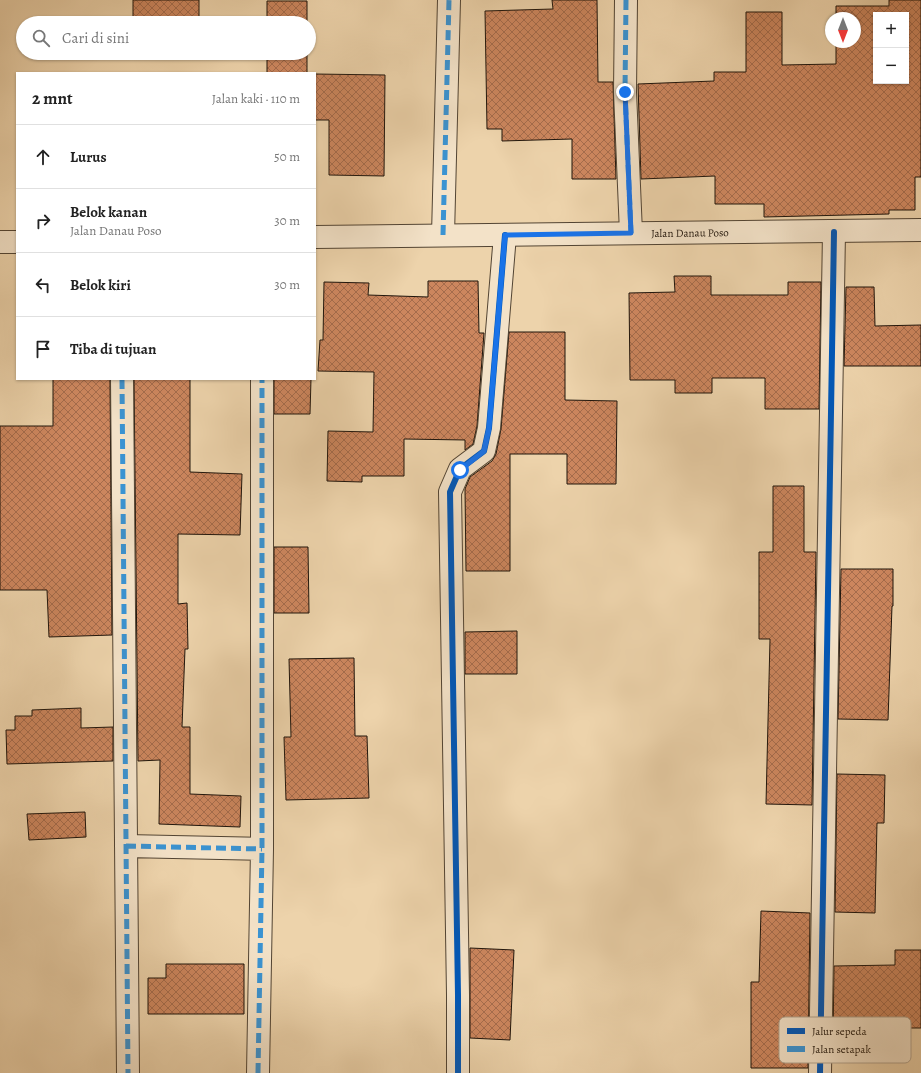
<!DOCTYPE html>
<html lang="id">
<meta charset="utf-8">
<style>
body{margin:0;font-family:Alegreya,serif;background:#f2f2f2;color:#222}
.controls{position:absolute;right:12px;top:12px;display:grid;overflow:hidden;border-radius:0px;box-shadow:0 1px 3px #0004}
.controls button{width:36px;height:36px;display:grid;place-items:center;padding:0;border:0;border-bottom:1px solid #e0e0e0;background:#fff;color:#222;font:20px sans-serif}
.compass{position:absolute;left:825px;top:12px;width:36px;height:36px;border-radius:50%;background:#fff;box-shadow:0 1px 3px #0004;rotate:180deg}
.stop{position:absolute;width:12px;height:12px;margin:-9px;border:3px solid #1a73e8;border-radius:50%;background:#fff}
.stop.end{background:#1a73e8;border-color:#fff;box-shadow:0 1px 4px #0008}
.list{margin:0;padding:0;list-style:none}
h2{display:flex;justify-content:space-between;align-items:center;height:52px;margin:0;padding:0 16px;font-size:17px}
h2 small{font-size:13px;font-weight:400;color:#767676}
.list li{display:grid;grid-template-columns:26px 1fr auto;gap:12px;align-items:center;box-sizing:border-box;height:64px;padding:0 16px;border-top:1px solid #e0e0e0}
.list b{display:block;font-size:15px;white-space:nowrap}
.list p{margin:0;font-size:13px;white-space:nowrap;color:#767676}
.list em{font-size:13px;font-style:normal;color:#767676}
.icon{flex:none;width:22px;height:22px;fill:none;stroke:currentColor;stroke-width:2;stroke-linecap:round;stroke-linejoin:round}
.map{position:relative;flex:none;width:921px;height:1073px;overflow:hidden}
.search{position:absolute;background:#fff;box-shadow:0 1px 3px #0004;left:16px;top:16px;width:300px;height:44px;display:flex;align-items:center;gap:10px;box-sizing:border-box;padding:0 14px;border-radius:22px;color:#767676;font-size:15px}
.panel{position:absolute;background:#fff;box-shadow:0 1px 3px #0004;left:16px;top:72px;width:300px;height:308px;border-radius:0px}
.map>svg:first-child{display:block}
.building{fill:url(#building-cross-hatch);stroke:#1e140b;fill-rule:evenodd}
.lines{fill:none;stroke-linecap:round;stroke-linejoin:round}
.minor-casing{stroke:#524433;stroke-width:24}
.tertiary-casing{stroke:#524433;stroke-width:24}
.minor{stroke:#f3e2c8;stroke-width:22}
.tertiary{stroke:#f3e2c8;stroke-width:22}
.quiet{stroke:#3a93d2;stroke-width:5;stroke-dasharray:10 5;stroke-linecap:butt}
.cycleway-casing{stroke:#f3e2c8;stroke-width:8}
.cycleway{stroke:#0057b8;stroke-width:6}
.route{stroke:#1a73e8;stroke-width:5}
.labels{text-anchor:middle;stroke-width:3;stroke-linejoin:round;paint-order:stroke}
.street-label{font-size:11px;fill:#1e140b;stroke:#f3e2c8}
.key{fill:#f3e2c8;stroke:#b3a48f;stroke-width:1}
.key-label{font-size:11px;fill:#1e140b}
</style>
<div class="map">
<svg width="921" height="1073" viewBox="0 0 921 1073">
<defs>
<pattern id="building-cross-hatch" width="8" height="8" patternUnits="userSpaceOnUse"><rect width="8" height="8" fill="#cc865e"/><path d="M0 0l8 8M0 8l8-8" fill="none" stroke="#a56c4c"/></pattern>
</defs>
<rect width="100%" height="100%" fill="#edd3ab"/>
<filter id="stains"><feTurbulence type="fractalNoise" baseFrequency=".005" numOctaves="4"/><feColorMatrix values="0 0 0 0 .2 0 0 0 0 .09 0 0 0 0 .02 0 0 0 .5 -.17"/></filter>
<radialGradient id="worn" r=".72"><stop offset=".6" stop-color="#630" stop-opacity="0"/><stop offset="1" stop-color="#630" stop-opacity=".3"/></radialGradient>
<!-- building -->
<path class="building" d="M 133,0 L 199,0 L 199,23 L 133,23 Z
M 552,0 L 597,0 L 598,82 L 613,82 L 616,179 L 572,179 L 572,139 L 502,141 L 502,129 L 487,129 L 485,11 L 553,9 Z
M 889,0 L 921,0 L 921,177 L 915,177 L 915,210 L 889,210 L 889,214 L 764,217 L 764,204 L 715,204 L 715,176 L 641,179 L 638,84 L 714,81 L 714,72 L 746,72 L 746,12 L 782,12 L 782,65 L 836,64 L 836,42 L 855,42 L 855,18 L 836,18 L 836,6 L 889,6 ZM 876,15 L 906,15 L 906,81 L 876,81 Z
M 267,1 L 307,1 L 307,23 L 267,23 Z
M 133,53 L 199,53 L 199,55 L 133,55 Z
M 267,53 L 307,53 L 307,73 L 267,73 Z
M 315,74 L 385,75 L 384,176 L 329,175 L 329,120 L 315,120 Z
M 674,276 L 711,276 L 711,295 L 788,295 L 788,282 L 821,282 L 819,409 L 765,409 L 765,378 L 712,378 L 712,393 L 675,393 L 675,380 L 630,380 L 629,293 L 675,292 Z
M 428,281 L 478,281 L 479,333 L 484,333 L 477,426 L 473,444 L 465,450 L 465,440 L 404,439 L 404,476 L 362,476 L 362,482 L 327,481 L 328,431 L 373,432 L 374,372 L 318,371 L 320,340 L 323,340 L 324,282 L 369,283 L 368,295 L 428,297 Z
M 846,287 L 874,287 L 875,326 L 921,325 L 921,366 L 844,366 Z
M 509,332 L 565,332 L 565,400 L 617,401 L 616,484 L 567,484 L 567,454 L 510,454 L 510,571 L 466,571 L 465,489 L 470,477 L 492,461 L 496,454 L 501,429 Z
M 53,379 L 110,379 L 112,635 L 49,637 L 47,590 L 0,590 L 0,426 L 53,426 Z
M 134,379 L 190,379 L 190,472 L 242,474 L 240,535 L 178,534 L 178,604 L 187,603 L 188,649 L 185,649 L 182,727 L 190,727 L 190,794 L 241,796 L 240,827 L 159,824 L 160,760 L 138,761 Z
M 274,379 L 311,379 L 310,414 L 274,414 Z
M 773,486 L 804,486 L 804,552 L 816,552 L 812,805 L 766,804 L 770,639 L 759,639 L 759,552 L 773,552 Z
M 274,547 L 308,547 L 309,613 L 274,613 Z
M 841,569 L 893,569 L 893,606 L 892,606 L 888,720 L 838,719 Z
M 517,631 L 517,674 L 465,674 L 465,632 Z
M 354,658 L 355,736 L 367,736 L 369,798 L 286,800 L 284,737 L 291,737 L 289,659 Z
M 81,708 L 81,728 L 113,727 L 113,761 L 7,764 L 6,730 L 15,730 L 15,716 L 32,716 L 32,710 Z
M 837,774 L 885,775 L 884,823 L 877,823 L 875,913 L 835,912 Z
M 85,812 L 86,837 L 29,840 L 27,814 Z
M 761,911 L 810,913 L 808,1068 L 751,1068 L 751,982 L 759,982 Z
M 470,948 L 514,950 L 510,1040 L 470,1038 Z
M 895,950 L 921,950 L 921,1028 L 882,1028 L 882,1043 L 833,1043 L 834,966 L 895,965 Z
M 166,964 L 244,964 L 244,1014 L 148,1014 L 148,978 L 166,978 Z"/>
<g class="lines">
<defs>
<path id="minor" d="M 626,0 L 625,92 L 631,233
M 443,235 L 449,0
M 122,379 L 128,1073
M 126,846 L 262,849
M 258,1073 L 262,849 L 262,379
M 458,1073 L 458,995 L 450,492 L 460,469 L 484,451 L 489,428 L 505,235
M 820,1073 L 834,232"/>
<g id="tertiary">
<path id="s1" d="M 315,237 L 921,230"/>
<path d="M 0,242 L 17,242"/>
</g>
</defs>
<!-- minor casing -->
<use href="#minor" class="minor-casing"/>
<!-- tertiary casing -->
<use href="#tertiary" class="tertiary-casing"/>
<!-- minor -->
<use href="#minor" class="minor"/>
<!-- tertiary -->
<use href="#tertiary" class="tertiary"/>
<!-- quiet -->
<path class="quiet" d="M 626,0 L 625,92 L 631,233
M 443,235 L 449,0
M 122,379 L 128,1073
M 126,846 L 262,849
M 258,1073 L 262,849 L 262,379"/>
<defs>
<path id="cycleway" d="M 458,1073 L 458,995 L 450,492 L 460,469 L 484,451 L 489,428 L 505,235
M 820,1073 L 834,232"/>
</defs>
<!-- cycleway casing -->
<use href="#cycleway" class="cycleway-casing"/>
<!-- cycleway -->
<use href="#cycleway" class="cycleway"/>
</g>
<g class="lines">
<!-- route -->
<path class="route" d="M 460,470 L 484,451 L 489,428 L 505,235 L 631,233 L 625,92"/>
</g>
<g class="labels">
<!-- street labels -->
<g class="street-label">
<text dy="4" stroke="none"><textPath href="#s1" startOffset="375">Jalan Danau Poso</textPath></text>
</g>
</g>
<!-- legend -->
<rect x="779" y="1017" width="132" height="46" rx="6" class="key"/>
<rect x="787" y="1028" width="18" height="6" fill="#0057b8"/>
<rect x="787" y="1046" width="18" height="6" fill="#3a93d2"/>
<g class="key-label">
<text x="812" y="1035">Jalur sepeda</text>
<text x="812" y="1053">Jalan setapak</text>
</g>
<rect width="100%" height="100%" filter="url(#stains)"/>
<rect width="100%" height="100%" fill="url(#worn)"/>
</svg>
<div class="controls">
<button>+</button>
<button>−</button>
</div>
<svg class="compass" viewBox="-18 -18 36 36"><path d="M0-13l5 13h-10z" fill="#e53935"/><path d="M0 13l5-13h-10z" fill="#767676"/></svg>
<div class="stop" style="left:460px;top:470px"></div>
<div class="stop end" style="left:625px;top:92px"></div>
<div class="search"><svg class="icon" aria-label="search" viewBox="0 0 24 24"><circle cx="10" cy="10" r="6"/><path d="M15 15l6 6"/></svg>Cari di sini</div>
<section class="panel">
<h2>2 mnt<small>Jalan kaki · 110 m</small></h2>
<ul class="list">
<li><svg class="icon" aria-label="ahead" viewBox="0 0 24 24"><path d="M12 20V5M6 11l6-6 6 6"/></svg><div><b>Lurus</b></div><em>50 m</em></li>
<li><svg class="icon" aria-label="right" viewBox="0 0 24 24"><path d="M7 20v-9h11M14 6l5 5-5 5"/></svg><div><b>Belok kanan</b><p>Jalan Danau Poso</p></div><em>30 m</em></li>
<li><svg class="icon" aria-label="left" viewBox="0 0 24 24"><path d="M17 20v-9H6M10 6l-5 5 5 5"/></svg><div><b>Belok kiri</b></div><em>30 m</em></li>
<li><svg class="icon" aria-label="arrive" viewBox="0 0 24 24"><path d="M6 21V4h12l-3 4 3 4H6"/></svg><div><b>Tiba di tujuan</b></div></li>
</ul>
</section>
</div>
